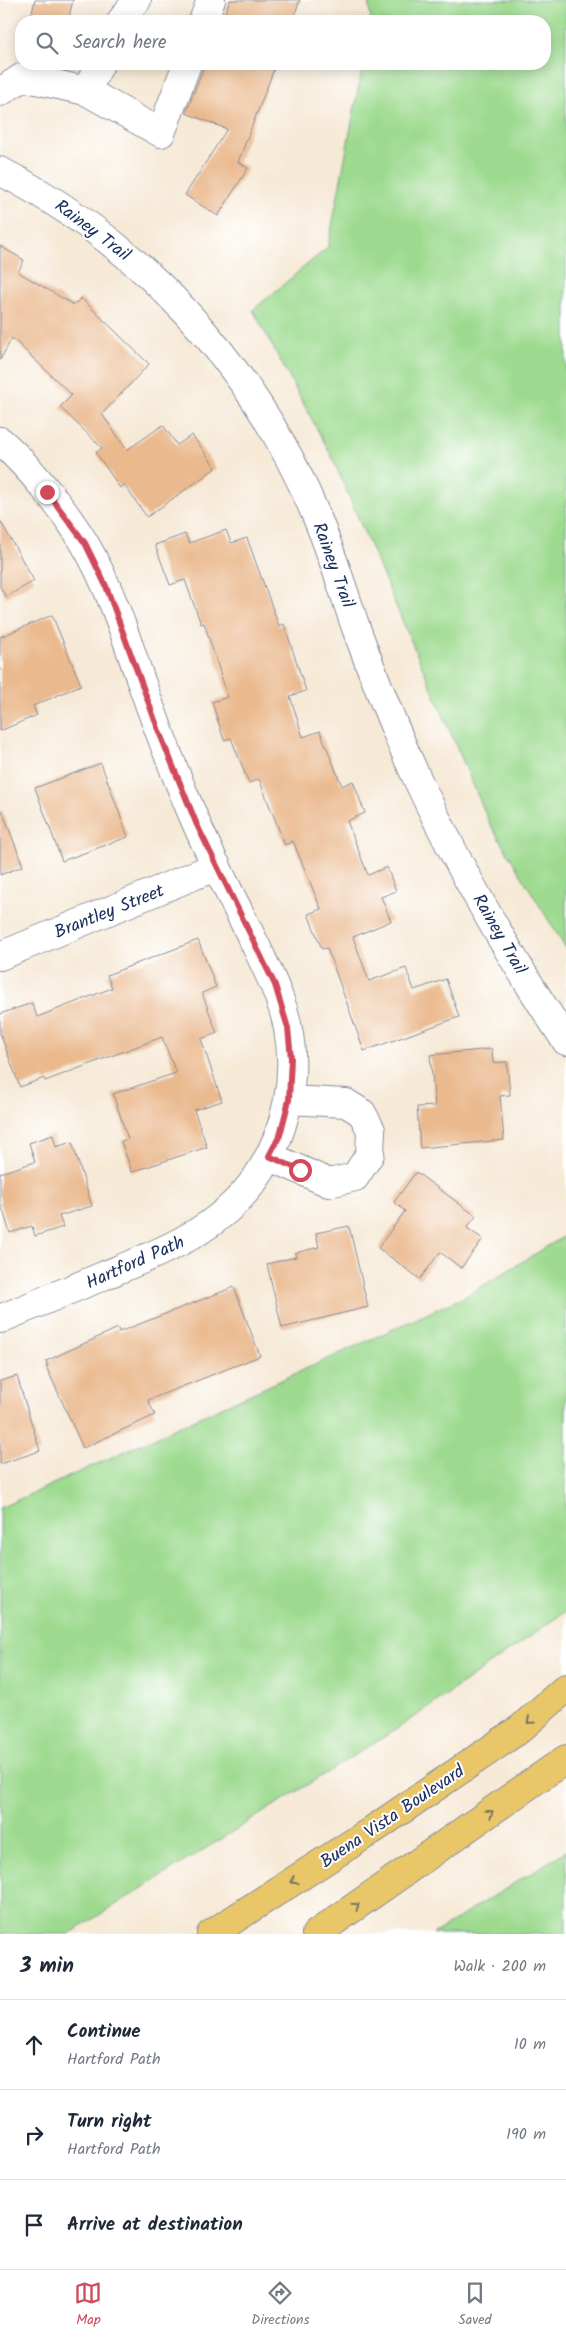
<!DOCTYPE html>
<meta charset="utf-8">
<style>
body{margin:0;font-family:Kalam,sans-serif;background:#f6f6f7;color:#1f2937}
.stop{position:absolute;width:15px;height:15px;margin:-11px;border:4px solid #d1495b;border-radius:50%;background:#fff}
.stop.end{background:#d1495b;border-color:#fff;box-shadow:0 1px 5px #0008}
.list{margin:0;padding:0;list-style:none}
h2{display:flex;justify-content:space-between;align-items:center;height:65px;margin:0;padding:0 20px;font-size:21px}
h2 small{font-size:16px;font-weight:400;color:#747a83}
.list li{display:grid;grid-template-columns:32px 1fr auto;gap:15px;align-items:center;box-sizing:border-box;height:90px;padding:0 20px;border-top:1px solid #e0e1e3}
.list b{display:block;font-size:19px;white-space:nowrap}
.list p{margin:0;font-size:16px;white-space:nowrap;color:#747a83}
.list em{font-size:16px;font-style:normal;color:#747a83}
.icon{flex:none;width:28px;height:28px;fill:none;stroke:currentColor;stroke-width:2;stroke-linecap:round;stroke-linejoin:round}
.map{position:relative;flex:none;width:566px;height:1934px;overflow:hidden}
.search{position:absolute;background:#fff;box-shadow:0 2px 12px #0003;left:15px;right:15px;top:15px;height:55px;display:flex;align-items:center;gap:12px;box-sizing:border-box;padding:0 18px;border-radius:20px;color:#747a83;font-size:19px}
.sheet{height:335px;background:#fff}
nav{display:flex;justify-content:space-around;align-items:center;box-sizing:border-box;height:70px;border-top:1px solid #e0e1e3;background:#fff;font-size:14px;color:#747a83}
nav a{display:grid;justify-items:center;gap:2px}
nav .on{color:#d1495b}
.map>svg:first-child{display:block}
.green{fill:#9dda8f;stroke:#5c8476}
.building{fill:#eab98e}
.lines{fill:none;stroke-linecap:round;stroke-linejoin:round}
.minor-casing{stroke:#888c9a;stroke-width:30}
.major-casing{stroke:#888c9a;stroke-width:30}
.minor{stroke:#fff;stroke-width:28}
.major{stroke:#e9c769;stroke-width:28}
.oneway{stroke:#787363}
.route{stroke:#d1495b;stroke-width:6}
.labels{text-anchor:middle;stroke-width:4;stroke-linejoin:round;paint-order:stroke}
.street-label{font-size:18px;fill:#1b2f5e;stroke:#fff}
</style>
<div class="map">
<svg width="566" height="1934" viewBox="0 0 566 1934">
<rect width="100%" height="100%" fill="#fff"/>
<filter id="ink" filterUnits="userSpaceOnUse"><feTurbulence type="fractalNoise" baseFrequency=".02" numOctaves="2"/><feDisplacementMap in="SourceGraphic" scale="10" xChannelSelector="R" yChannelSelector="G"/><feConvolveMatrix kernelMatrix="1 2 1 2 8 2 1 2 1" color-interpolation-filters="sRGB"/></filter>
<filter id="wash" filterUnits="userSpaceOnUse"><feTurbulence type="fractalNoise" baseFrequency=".0096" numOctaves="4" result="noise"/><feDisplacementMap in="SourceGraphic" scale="20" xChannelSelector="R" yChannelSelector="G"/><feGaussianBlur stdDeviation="1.12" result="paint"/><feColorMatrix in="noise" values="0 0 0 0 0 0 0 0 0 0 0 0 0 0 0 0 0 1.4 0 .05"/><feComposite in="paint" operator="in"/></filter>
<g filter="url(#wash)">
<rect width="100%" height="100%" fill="#f6e9d6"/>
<!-- green -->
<path class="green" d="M 368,0 L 566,0 L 566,949 L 490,824 L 331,455 L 253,310 L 328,247 L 363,64 L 545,64 L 545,21 L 371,21 Z
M 566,1235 L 566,1611 L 406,1723 L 69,1934 L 0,1934 L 0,1508 L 466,1296 Z
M 566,1851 L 566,1934 L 433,1934 Z"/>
<g id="blocks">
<!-- building -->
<path class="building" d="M 35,0 L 73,0 L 68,21 L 30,21 Z
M 230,0 L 300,0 L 292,21 L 222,21 Z
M 205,64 L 276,64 L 238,162 L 248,168 L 218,216 L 185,195 L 227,129 L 186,113 Z
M 0,246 L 24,260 L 18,272 L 74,305 L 81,298 L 149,364 L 102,414 L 127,450 L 163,425 L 177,445 L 192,435 L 216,468 L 147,517 L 124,485 L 120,488 L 96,453 L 102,448 L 60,407 L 72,395 L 12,338 L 0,360 Z
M 0,520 L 34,581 L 6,597 L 0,587 Z
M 226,530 L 231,543 L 247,538 L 279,626 L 284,624 L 306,691 L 290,696 L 303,737 L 320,731 L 342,786 L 353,781 L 365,813 L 347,821 L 368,875 L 387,867 L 396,891 L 381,897 L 391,921 L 353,937 L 369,981 L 406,968 L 414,990 L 446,979 L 459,1017 L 364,1051 L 327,948 L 322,949 L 308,914 L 321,909 L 293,841 L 285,845 L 259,779 L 249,783 L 231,738 L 224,740 L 212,702 L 228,697 L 204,623 L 201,624 L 185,580 L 170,585 L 155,545 L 185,534 L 189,543 Z
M 52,615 L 81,685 L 33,706 L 37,715 L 0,731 L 0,637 Z
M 101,763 L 128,837 L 62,861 L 35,788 Z
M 2,810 L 23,866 L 0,875 L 0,811 Z
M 198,940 L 216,987 L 202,993 L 217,1033 L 201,1039 L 222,1101 L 194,1110 L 207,1147 L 132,1172 L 121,1141 L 128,1139 L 113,1094 L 176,1073 L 162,1037 L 45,1081 L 44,1078 L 20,1087 L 0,1033 L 0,1014 L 32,1003 L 37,1017 L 112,988 L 107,975 Z
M 492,1049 L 493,1063 L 507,1062 L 510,1095 L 500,1096 L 504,1140 L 420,1148 L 417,1107 L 435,1106 L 430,1055 Z
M 53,1135 L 56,1147 L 72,1142 L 92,1206 L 59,1216 L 63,1227 L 35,1236 L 32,1226 L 10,1233 L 0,1201 L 0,1173 L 35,1162 L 29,1143 Z
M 416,1172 L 476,1216 L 467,1228 L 483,1239 L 461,1268 L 440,1252 L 420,1279 L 378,1248 L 405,1211 L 394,1202 Z
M 349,1226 L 368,1307 L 282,1328 L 267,1264 L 296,1257 L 295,1253 L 319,1247 L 316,1233 Z
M 234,1287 L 260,1356 L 148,1400 L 155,1415 L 83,1448 L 46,1366 L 48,1366 L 46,1361 L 118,1328 L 119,1332 Z
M 17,1376 L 40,1451 L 0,1464 L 0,1381 Z"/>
</g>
</g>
<g filter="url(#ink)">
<use href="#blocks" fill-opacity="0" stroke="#888c9a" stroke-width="1"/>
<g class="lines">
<defs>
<path id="minor" d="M 121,21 L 137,0
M 203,21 L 211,0
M 86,91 L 100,64
M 0,92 L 23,77 L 86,91 L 161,133 L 187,64
M 0,171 C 141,243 254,366 315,513 C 331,550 343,590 356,628 C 374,677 393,725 414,772 C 457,865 509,956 566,1041
M 0,441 C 28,465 66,512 85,544 C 110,587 126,637 142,684 C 159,732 177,779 197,825 C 215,866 236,905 256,946 C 268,972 283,1000 288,1029 C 297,1076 287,1128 262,1169 C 225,1229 165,1250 103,1276 C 69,1290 34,1305 0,1319
M 0,956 L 217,866
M 269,1156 L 329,1183 L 355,1177 L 370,1154 L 371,1130 L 362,1113 L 346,1103 L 289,1100"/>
<path id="major" d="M 211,1934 L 371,1831 L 520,1729 L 566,1688
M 316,1934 L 566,1759"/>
</defs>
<!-- minor casing -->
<use href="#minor" class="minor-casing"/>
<!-- major casing -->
<use href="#major" class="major-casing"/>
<!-- minor -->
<use href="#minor" class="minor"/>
<!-- major -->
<use href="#major" class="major"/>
</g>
<!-- one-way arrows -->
<defs><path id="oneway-chevron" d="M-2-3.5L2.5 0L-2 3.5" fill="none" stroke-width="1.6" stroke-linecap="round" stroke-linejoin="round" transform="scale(1.25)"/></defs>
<g class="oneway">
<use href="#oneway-chevron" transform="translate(530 1721) rotate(138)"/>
<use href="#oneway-chevron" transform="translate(490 1813) rotate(-35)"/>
<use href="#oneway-chevron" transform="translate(294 1881) rotate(147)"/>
<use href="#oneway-chevron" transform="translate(356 1906) rotate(-35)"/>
</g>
</g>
<g class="lines" filter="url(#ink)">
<!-- route -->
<path class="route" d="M 47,492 L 85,543 L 106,586 L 160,734 L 197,825 L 275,985 L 288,1028 L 291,1058 L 289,1100 L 280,1135 L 269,1156 L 300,1170"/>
</g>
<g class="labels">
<!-- street labels -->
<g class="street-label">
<text transform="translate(93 230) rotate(37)" y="6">Rainey Trail</text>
<text transform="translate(334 565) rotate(70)" y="6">Rainey Trail</text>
<text transform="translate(109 911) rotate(-22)" y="6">Brantley Street</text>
<text transform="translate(500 934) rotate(60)" y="6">Rainey Trail</text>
<text transform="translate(135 1262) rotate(-24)" y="6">Hartford Path</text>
<text transform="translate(392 1816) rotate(-34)" y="6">Buena Vista Boulevard</text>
</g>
</g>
</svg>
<div class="stop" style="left:300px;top:1170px"></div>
<div class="stop end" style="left:47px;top:492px"></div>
<div class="search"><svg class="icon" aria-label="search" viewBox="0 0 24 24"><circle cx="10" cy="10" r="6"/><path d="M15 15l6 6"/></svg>Search here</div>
</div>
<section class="sheet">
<h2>3 min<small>Walk · 200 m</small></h2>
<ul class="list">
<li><svg class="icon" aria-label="ahead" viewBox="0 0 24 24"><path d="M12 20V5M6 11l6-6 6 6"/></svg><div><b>Continue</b><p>Hartford Path</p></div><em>10 m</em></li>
<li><svg class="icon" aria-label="right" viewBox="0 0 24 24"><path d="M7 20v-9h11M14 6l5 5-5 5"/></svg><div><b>Turn right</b><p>Hartford Path</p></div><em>190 m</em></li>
<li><svg class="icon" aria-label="arrive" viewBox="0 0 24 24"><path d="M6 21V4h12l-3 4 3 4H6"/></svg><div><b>Arrive at destination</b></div></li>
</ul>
</section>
<nav>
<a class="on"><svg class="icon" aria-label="map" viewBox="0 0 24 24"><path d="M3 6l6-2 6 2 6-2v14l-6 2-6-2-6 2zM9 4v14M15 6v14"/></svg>Map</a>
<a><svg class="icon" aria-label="directions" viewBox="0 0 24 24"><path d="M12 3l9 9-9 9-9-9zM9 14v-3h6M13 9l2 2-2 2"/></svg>Directions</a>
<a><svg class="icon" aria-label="saved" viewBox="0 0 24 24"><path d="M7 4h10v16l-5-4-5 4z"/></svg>Saved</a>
</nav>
